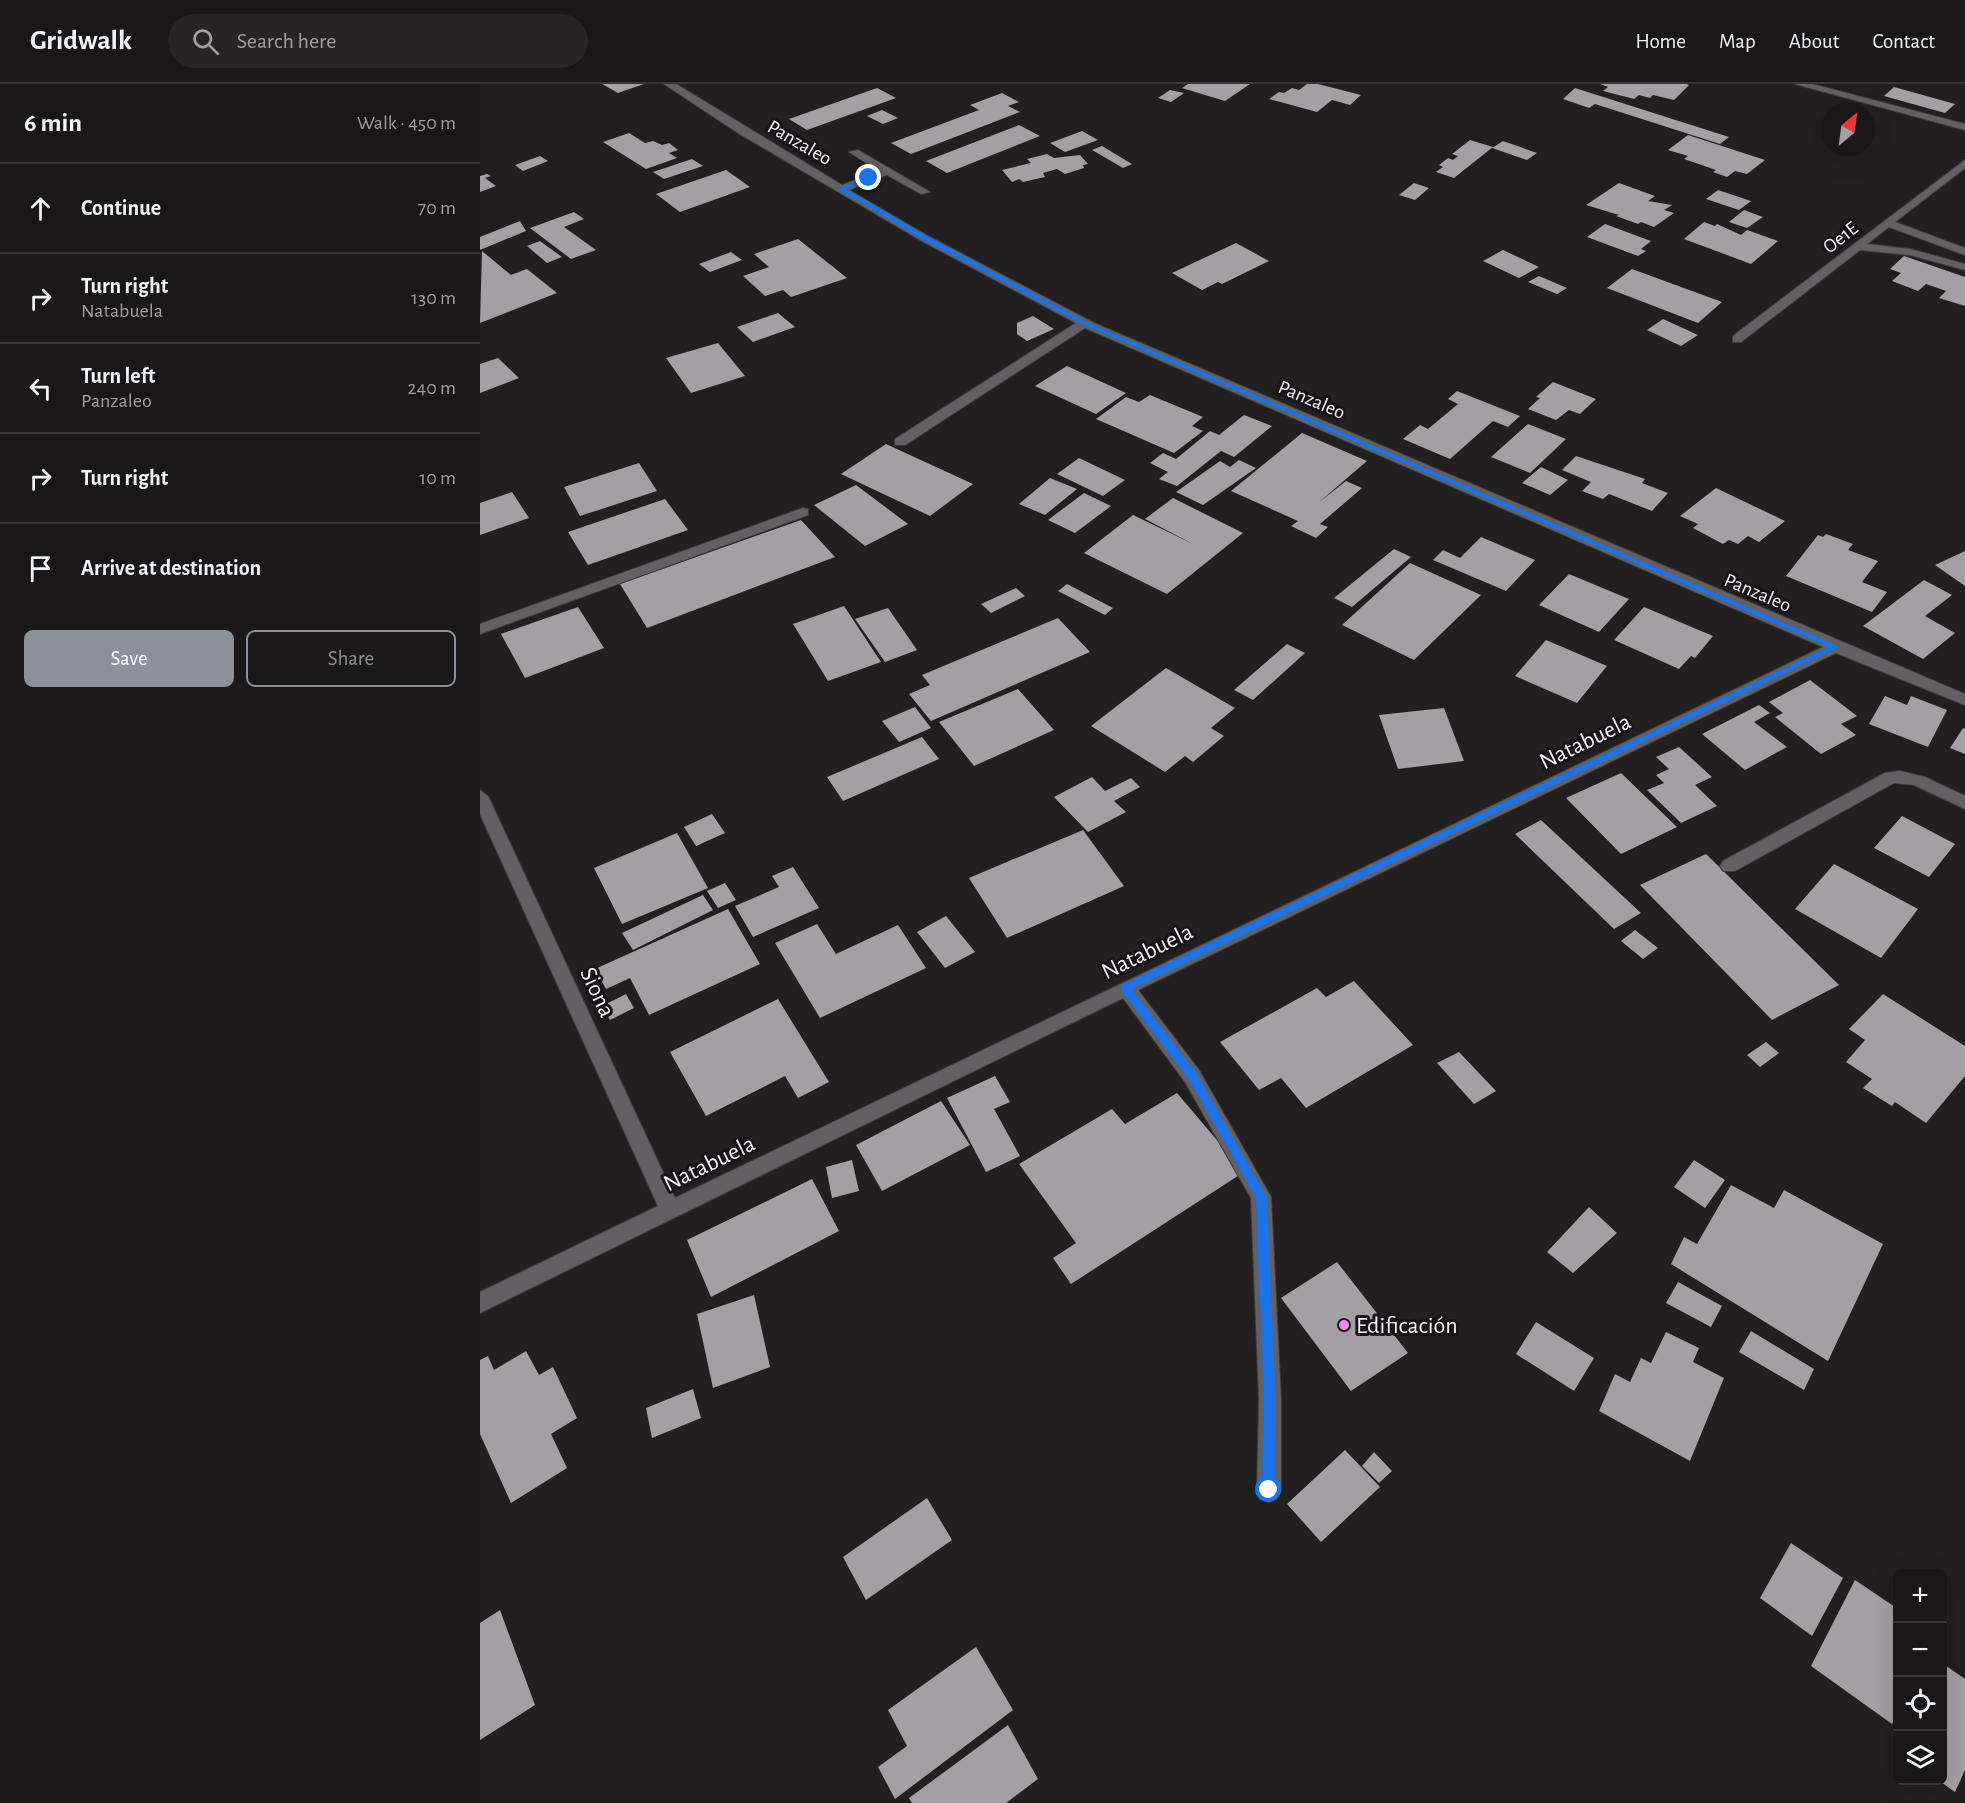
<!DOCTYPE html>
<meta charset="utf-8">
<style>
body{margin:0;font-family:"Alegreya Sans",sans-serif;background:#272426;color:#f1f3f6}
.controls{position:absolute;right:18px;bottom:18px;display:grid;overflow:hidden;border-radius:9px;box-shadow:0 6px 24px #0002}
.controls button{width:54px;height:54px;display:grid;place-items:center;padding:0;border:0;border-bottom:2px solid #383638;background:#1a1719;color:#f1f3f6;font:30px sans-serif}
.compass{position:absolute;left:1341px;top:18px;width:54px;height:54px;border-radius:50%;background:#1a1719;box-shadow:0 6px 24px #0002;rotate:29deg}
.stop{position:absolute;width:18px;height:18px;margin:-14px;border:4px solid #1a73e8;border-radius:50%;background:#fff}
.stop.end{background:#1a73e8;border-color:#fff;box-shadow:0 2px 6px #0008}
.list{margin:0;padding:0;list-style:none}
h2{display:flex;justify-content:space-between;align-items:center;height:78px;margin:0;padding:0 24px;font-size:26px}
h2 small{font-size:20px;font-weight:400;color:#9f9fa2}
.list li{display:grid;grid-template-columns:39px 1fr auto;gap:18px;align-items:center;box-sizing:border-box;height:90px;padding:0 24px;border-top:2px solid #383638}
.list b{display:block;font-size:22px;white-space:nowrap}
.list p{margin:0;font-size:20px;white-space:nowrap;color:#9f9fa2}
.list em{font-size:20px;font-style:normal;color:#9f9fa2}
.actions{display:flex;gap:12px;padding:18px 24px}
.actions a{flex:1;padding:14px 0;border:2px solid #8c9099;border-radius:9px;text-align:center;font-size:21px;color:#8c9099}
.actions .main{background:#8c9099;color:#fff}
.icon{flex:none;width:33px;height:33px;fill:none;stroke:currentColor;stroke-width:2;stroke-linecap:round;stroke-linejoin:round}
.map{position:relative;flex:none;width:1485px;height:1719px;overflow:hidden}
header{display:flex;align-items:center;gap:36px;box-sizing:border-box;height:84px;padding:0 30px;background:#1a1719;border-bottom:2px solid #383638}
header strong{font-size:28px}
nav{display:flex;gap:33px;margin-inline-start:auto;font-size:21px}
.search{width:420px;height:54px;background:#272426;display:flex;align-items:center;gap:15px;box-sizing:border-box;padding:0 21px;border-radius:33px;color:#9f9fa2;font-size:22px}
main{display:flex}
aside{flex:1;background:#1a1719}
.map>svg:first-child{display:block}
.building{fill:#a39fa2}
.lines{fill:none;stroke-linecap:round;stroke-linejoin:round}
.minor-casing{stroke:#3e3c3e;stroke-width:2}
.minor{fill:#636063;fill-rule:evenodd}
.route{fill:#1a73e8}
.poi-dot{fill:#f987e9;stroke:#181518;stroke-width:2}
.labels{text-anchor:middle;stroke-width:6;stroke-linejoin:round;paint-order:stroke}
.far-street-label{font-size:20px;fill:#f3f1f3;stroke:#181518}
.street-label{font-size:24px;fill:#f3f1f3;stroke:#181518}
.poi-label{font-size:24px;fill:#f3f1f3;stroke:#181518;text-anchor:start}
</style>
<header>
<strong>Gridwalk</strong>
<div class="search"><svg class="icon" aria-label="search" viewBox="0 0 24 24"><circle cx="10" cy="10" r="6"/><path d="M15 15l6 6"/></svg>Search here</div>
<nav><a>Home</a><a>Map</a><a>About</a><a>Contact</a></nav>
</header>
<main>
<aside>
<h2>6 min<small>Walk · 450 m</small></h2>
<ul class="list">
<li><svg class="icon" aria-label="ahead" viewBox="0 0 24 24"><path d="M12 20V5M6 11l6-6 6 6"/></svg><div><b>Continue</b></div><em>70 m</em></li>
<li><svg class="icon" aria-label="right" viewBox="0 0 24 24"><path d="M7 20v-9h11M14 6l5 5-5 5"/></svg><div><b>Turn right</b><p>Natabuela</p></div><em>130 m</em></li>
<li><svg class="icon" aria-label="left" viewBox="0 0 24 24"><path d="M17 20v-9H6M10 6l-5 5 5 5"/></svg><div><b>Turn left</b><p>Panzaleo</p></div><em>240 m</em></li>
<li><svg class="icon" aria-label="right" viewBox="0 0 24 24"><path d="M7 20v-9h11M14 6l5 5-5 5"/></svg><div><b>Turn right</b></div><em>10 m</em></li>
<li><svg class="icon" aria-label="arrive" viewBox="0 0 24 24"><path d="M6 21V4h12l-3 4 3 4H6"/></svg><div><b>Arrive at destination</b></div></li>
</ul>
<div class="actions"><a class="main">Save</a><a>Share</a></div>
</aside>
<div class="map">
<svg width="1485" height="1719" viewBox="0 0 1485 1719">
<rect width="100%" height="100%" fill="#221f21"/>
<!-- building -->
<path class="building" d="M 122,0 L 164,0 L 138,9 Z
M 708,0 L 770,0 L 745,17 L 702,4 Z
M 827,0 L 838,0 L 881,11 L 870,21 L 852,16 L 837,28 L 789,15 L 799,8 L 804,9 L 812,4 L 819,6 Z
M 1120,0 L 1206,0 L 1209,1 L 1194,16 L 1173,11 L 1170,14 L 1159,11 L 1154,15 L 1123,7 L 1128,3 Z
M 1414,3 L 1475,20 L 1465,29 L 1404,12 Z
M 397,4 L 416,14 L 327,46 L 309,35 Z
M 1095,4 L 1249,53 L 1240,60 L 1115,20 L 1109,24 L 1083,15 Z
M 690,6 L 704,9 L 691,18 L 678,14 Z
M 522,9 L 539,18 L 528,22 L 540,28 L 431,70 L 411,59 L 499,26 L 490,21 Z
M 402,26 L 418,34 L 403,40 L 387,32 Z
M 539,41 L 560,52 L 467,89 L 446,77 Z
M 602,47 L 618,56 L 585,68 L 570,59 Z
M 149,49 L 165,59 L 173,57 L 182,61 L 189,59 L 198,66 L 189,69 L 197,74 L 166,85 L 123,58 Z
M 1208,51 L 1285,76 L 1267,90 L 1255,87 L 1247,93 L 1233,88 L 1236,86 L 1204,75 L 1208,72 L 1188,66 Z
M 990,56 L 1013,63 L 974,94 L 956,88 L 963,83 L 959,81 L 968,74 L 973,76 L 978,72 L 972,70 Z
M 1023,57 L 1057,69 L 1047,76 L 1012,64 Z
M 622,62 L 652,80 L 643,84 L 612,66 Z
M 567,70 L 574,74 L 600,71 L 608,80 L 603,81 L 604,84 L 585,90 L 577,85 L 563,89 L 565,93 L 543,98 L 539,95 L 532,98 L 522,86 L 551,79 L 547,75 Z
M 60,72 L 68,77 L 43,87 L 35,81 Z
M 212,75 L 223,82 L 184,95 L 173,88 Z
M 246,86 L 270,103 L 200,128 L 176,110 Z
M 7,90 L 11,92 L 5,94 L 16,102 L 0,108 L 0,92 Z
M 934,99 L 949,104 L 935,116 L 919,111 Z
M 1139,99 L 1175,112 L 1168,117 L 1192,121 L 1184,126 L 1194,129 L 1174,143 L 1161,138 L 1158,140 L 1136,132 L 1139,131 L 1106,121 Z
M 1238,106 L 1271,117 L 1259,126 L 1226,115 Z
M 1264,126 L 1283,133 L 1267,144 L 1249,138 Z
M 94,128 L 104,135 L 84,143 L 116,166 L 91,175 L 50,144 Z
M 40,137 L 46,147 L 0,166 L 0,153 Z
M 1224,138 L 1235,142 L 1237,140 L 1261,151 L 1267,146 L 1298,157 L 1271,180 L 1204,155 Z
M 1125,140 L 1171,157 L 1161,165 L 1166,167 L 1158,172 L 1107,153 Z
M 318,155 L 367,194 L 311,213 L 303,206 L 285,212 L 263,192 L 289,183 L 274,170 Z
M 60,157 L 82,173 L 67,179 L 47,162 Z
M 756,159 L 789,177 L 742,200 L 738,198 L 722,206 L 692,189 Z
M 1023,166 L 1059,183 L 1039,194 L 1003,177 Z
M 2,167 L 31,191 L 47,185 L 77,209 L 0,239 Z
M 251,168 L 262,176 L 230,188 L 219,180 Z
M 1424,172 L 1485,193 L 1485,222 L 1459,214 L 1466,207 L 1446,200 L 1438,207 L 1412,197 L 1421,189 L 1410,185 Z
M 1152,185 L 1242,218 L 1218,239 L 1127,204 Z
M 1059,192 L 1087,204 L 1077,210 L 1048,198 Z
M 298,229 L 315,243 L 273,258 L 257,243 Z
M 553,232 L 574,245 L 547,257 L 537,250 L 537,239 Z
M 1183,235 L 1218,251 L 1201,262 L 1167,246 Z
M 238,259 L 265,292 L 211,309 L 186,274 Z
M 18,274 L 39,294 L 0,309 L 0,280 Z
M 587,282 L 646,309 L 616,330 L 555,302 Z
M 1073,298 L 1116,315 L 1100,330 L 1089,326 L 1076,336 L 1048,325 L 1060,314 L 1056,313 Z
M 977,307 L 1040,332 L 1028,343 L 1013,337 L 970,375 L 923,355 L 940,341 L 948,345 L 978,320 L 968,315 Z
M 670,311 L 723,333 L 712,342 L 723,347 L 694,369 L 616,335 L 646,313 L 659,318 Z
M 764,331 L 792,342 L 754,373 L 741,367 L 697,402 L 679,395 L 688,388 L 670,379 L 683,369 L 696,375 L 730,347 L 739,351 Z
M 1048,340 L 1086,355 L 1050,389 L 1011,373 Z
M 822,349 L 887,377 L 838,419 L 866,397 L 882,404 L 840,440 L 848,443 L 836,454 L 811,442 L 818,437 L 751,407 Z
M 406,360 L 493,400 L 450,432 L 361,390 Z
M 1096,372 L 1165,395 L 1162,399 L 1188,409 L 1172,427 L 1129,410 L 1123,415 L 1102,407 L 1111,398 L 1082,386 Z
M 599,374 L 645,396 L 623,412 L 577,390 Z
M 759,376 L 776,384 L 723,421 L 696,408 L 740,377 L 750,383 Z
M 159,379 L 177,407 L 100,432 L 84,403 Z
M 1061,383 L 1088,396 L 1070,411 L 1042,399 Z
M 570,394 L 597,405 L 565,431 L 539,420 Z
M 376,401 L 428,440 L 385,462 L 334,421 Z
M 1236,404 L 1305,437 L 1279,458 L 1268,452 L 1258,460 L 1249,456 L 1243,460 L 1213,444 L 1218,440 L 1200,432 Z
M 32,408 L 49,434 L 0,451 L 0,419 Z
M 604,409 L 631,422 L 595,449 L 568,436 Z
M 693,414 L 763,449 L 687,510 L 604,469 L 653,431 L 713,460 L 665,435 Z
M 185,415 L 208,446 L 108,481 L 88,448 Z
M 321,436 L 355,473 L 167,544 L 140,500 Z
M 1346,450 L 1373,460 L 1368,466 L 1398,477 L 1382,498 L 1407,508 L 1392,528 L 1306,492 L 1338,451 L 1343,453 Z
M 1001,453 L 1055,476 L 1026,507 L 953,476 L 963,466 L 980,474 Z
M 914,465 L 931,473 L 872,523 L 854,514 Z
M 1485,467 L 1485,502 L 1455,481 Z
M 930,479 L 1001,511 L 934,576 L 862,541 Z
M 1089,490 L 1149,515 L 1119,548 L 1059,521 Z
M 1444,496 L 1472,511 L 1445,532 L 1475,549 L 1443,575 L 1383,542 Z
M 587,500 L 633,524 L 625,531 L 578,507 Z
M 536,504 L 545,512 L 511,529 L 501,520 Z
M 364,522 L 401,578 L 348,597 L 313,540 Z
M 98,523 L 124,564 L 45,594 L 21,550 Z
M 1164,523 L 1233,552 L 1215,574 L 1211,572 L 1199,585 L 1134,556 Z
M 408,524 L 437,566 L 405,578 L 375,535 Z
M 578,534 L 610,568 L 451,637 L 429,610 L 450,601 L 442,591 Z
M 1066,556 L 1127,582 L 1097,619 L 1035,592 Z
M 807,560 L 825,569 L 773,616 L 754,606 Z
M 686,584 L 755,624 L 731,644 L 744,652 L 713,678 L 705,672 L 685,688 L 611,642 Z
M 1330,596 L 1377,632 L 1361,640 L 1376,651 L 1341,670 L 1295,633 L 1303,629 L 1289,618 Z
M 538,605 L 574,646 L 494,682 L 459,638 Z
M 1405,612 L 1427,621 L 1431,612 L 1467,626 L 1448,663 L 1389,640 Z
M 1279,621 L 1290,629 L 1274,638 L 1307,663 L 1265,686 L 1222,650 Z
M 435,623 L 451,644 L 419,658 L 402,637 Z
M 964,624 L 984,677 L 918,685 L 899,631 Z
M 1483,644 L 1485,645 L 1485,670 L 1470,664 Z
M 442,653 L 459,675 L 363,717 L 347,693 Z
M 1199,663 L 1232,693 L 1215,701 L 1237,722 L 1201,739 L 1167,706 L 1184,699 L 1176,691 L 1189,685 L 1176,673 Z
M 1141,689 L 1197,743 L 1141,770 L 1086,714 Z
M 612,693 L 625,707 L 651,694 L 660,703 L 634,717 L 646,728 L 608,748 L 574,713 Z
M 232,730 L 245,749 L 216,762 L 204,743 Z
M 1422,732 L 1475,760 L 1449,793 L 1394,764 Z
M 1061,736 L 1161,829 L 1134,845 L 1035,750 Z
M 603,746 L 644,802 L 527,854 L 489,794 Z
M 197,749 L 228,804 L 142,840 L 114,784 Z
M 1226,770 L 1359,901 L 1292,936 L 1160,801 Z
M 1354,780 L 1438,825 L 1401,874 L 1315,825 Z
M 313,783 L 339,824 L 273,853 L 255,822 L 299,803 L 292,792 Z
M 245,799 L 256,816 L 238,824 L 227,807 Z
M 223,811 L 233,826 L 153,866 L 142,849 Z
M 248,825 L 280,880 L 169,931 L 150,894 L 126,905 L 115,885 Z
M 466,832 L 495,868 L 465,884 L 437,848 Z
M 337,840 L 356,870 L 418,841 L 446,884 L 340,934 L 295,859 Z
M 1155,846 L 1178,864 L 1163,875 L 1141,857 Z
M 874,897 L 933,961 L 826,1024 L 801,994 L 779,1006 L 740,958 L 837,904 L 846,913 Z
M 146,910 L 154,924 L 130,936 L 122,922 Z
M 1403,910 L 1485,962 L 1485,992 L 1446,1039 L 1415,1018 L 1412,1022 L 1383,1004 L 1392,995 L 1366,978 L 1385,956 L 1369,945 Z
M 298,915 L 349,998 L 318,1014 L 305,992 L 226,1032 L 190,968 Z
M 1286,958 L 1299,969 L 1280,983 L 1267,971 Z
M 979,968 L 1016,1007 L 994,1020 L 957,979 Z
M 515,992 L 530,1018 L 514,1025 L 540,1072 L 506,1088 L 467,1014 Z
M 697,1009 L 764,1088 L 591,1200 L 573,1174 L 596,1159 L 539,1080 L 632,1025 L 645,1040 Z
M 461,1017 L 490,1061 L 402,1107 L 376,1061 Z
M 372,1076 L 379,1107 L 352,1114 L 346,1083 Z
M 1214,1076 L 1245,1096 L 1225,1124 L 1194,1103 Z
M 332,1095 L 359,1147 L 231,1213 L 207,1156 Z
M 1251,1101 L 1294,1124 L 1304,1106 L 1403,1160 L 1348,1277 L 1191,1180 L 1204,1153 L 1217,1160 Z
M 1109,1123 L 1137,1149 L 1093,1189 L 1067,1168 Z
M 857,1178 L 928,1269 L 871,1307 L 801,1214 Z
M 1198,1198 L 1242,1222 L 1231,1243 L 1186,1219 Z
M 274,1211 L 290,1283 L 233,1304 L 217,1230 Z
M 1056,1238 L 1114,1274 L 1094,1307 L 1036,1270 Z
M 1271,1247 L 1334,1285 L 1324,1306 L 1259,1268 Z
M 1186,1248 L 1219,1264 L 1213,1278 L 1244,1294 L 1210,1377 L 1119,1327 L 1135,1290 L 1150,1298 L 1161,1274 L 1171,1279 Z
M 46,1267 L 59,1291 L 73,1283 L 97,1334 L 71,1350 L 87,1384 L 31,1419 L 0,1350 L 0,1276 L 8,1272 L 14,1286 Z
M 213,1305 L 221,1334 L 172,1354 L 166,1324 Z
M 865,1366 L 900,1403 L 841,1458 L 807,1420 Z
M 894,1368 L 912,1387 L 899,1399 L 882,1382 Z
M 447,1414 L 472,1456 L 386,1516 L 363,1473 Z
M 1311,1459 L 1363,1494 L 1332,1552 L 1280,1514 Z
M 1375,1496 L 1418,1525 L 1418,1628 L 1412,1640 L 1331,1582 Z
M 20,1526 L 55,1621 L 0,1656 L 0,1539 Z
M 496,1563 L 533,1626 L 415,1715 L 398,1683 L 427,1662 L 408,1626 Z
M 1462,1579 L 1485,1595 L 1485,1686 L 1475,1708 L 1458,1696 L 1462,1696 Z
M 528,1641 L 558,1695 L 526,1719 L 432,1719 L 429,1714 Z"/>
<g class="lines">
<defs>
<path id="minor" d="M 184,0 L 196,0 L 362,101 L 399,87 L 369,68 L 378,66 L 450,108 L 441,110 L 407,91 L 369,106 L 448,152 L 614,239 L 1485,610 L 1485,621 L 1356,569 L 658,906 L 719,986 L 791,1113 L 801,1316 L 801,1406 L 797,1414 L 789,1418 L 781,1414 L 777,1406 L 779,1316 L 771,1114 L 705,998 L 643,914 L 0,1229 L 0,1208 L 178,1122 L 0,730 L 0,706 L 8,712 L 195,1114 L 1343,563 L 605,244 L 425,361 L 415,361 L 415,355 L 596,239 L 440,156 L 258,49 Z
M 1315,0 L 1332,0 L 1485,40 L 1485,46 Z
M 1485,76 L 1485,84 L 1415,138 L 1485,164 L 1485,171 L 1409,143 L 1387,160 L 1430,165 L 1485,180 L 1485,186 L 1430,171 L 1380,166 L 1261,258 L 1253,258 L 1253,252 Z
M 323,424 L 328,425 L 328,431 L 0,550 L 0,540 Z
M 1420,687 L 1445,693 L 1485,712 L 1485,725 L 1434,701 L 1414,699 L 1255,787 L 1243,787 L 1240,782 L 1243,777 L 1405,689 Z"/>
</defs>
<!-- minor casing -->
<use href="#minor" class="minor-casing"/>
<!-- minor -->
<use href="#minor" class="minor"/>
</g>
<!-- route -->
<path class="route" d="M 387,93 L 392,94 L 366,105 L 447,152 L 607,238 L 1360,563 L 652,905 L 716,988 L 787,1113 L 796,1316 L 795,1406 L 789,1413 L 782,1406 L 784,1316 L 776,1113 L 709,995 L 642,907 L 642,901 L 1349,563 L 602,240 L 442,155 L 358,105 Z"/>
<!-- markers -->
<circle class="poi-dot" cx="864" cy="1241" r="6"/>
<g class="labels">
<!-- far-street labels -->
<g class="far-street-label">
<text transform="translate(320 58) rotate(30)" y="7">Panzaleo</text>
<text transform="translate(1360 153) rotate(-38)" y="7">Oe1E</text>
<text transform="translate(832 315) rotate(23)" y="7">Panzaleo</text>
<text transform="translate(1278 508) rotate(23)" y="7">Panzaleo</text>
</g>
<!-- street labels -->
<g class="street-label">
<text transform="translate(1105 657) rotate(-26)" y="8">Natabuela</text>
<text transform="translate(667 867) rotate(-26)" y="8">Natabuela</text>
<text transform="translate(118 908) rotate(65)" y="8">Siona</text>
<text transform="translate(229 1079) rotate(-26)" y="8">Natabuela</text>
</g>
<!-- poi labels -->
<g class="poi-label">
<text x="876" y="1249">Edificación</text>
</g>
</g>
</svg>
<div class="controls">
<button>+</button>
<button>−</button>
<button><svg class="icon" aria-label="locate" viewBox="0 0 24 24"><circle cx="12" cy="12" r="6"/><path d="M12 2v4M12 18v4M2 12h4M18 12h4"/></svg></button>
<button><svg class="icon" aria-label="layers" viewBox="0 0 24 24"><path d="M12 4l9 5-9 5-9-5zM3 14l9 5 9-5"/></svg></button>
</div>
<svg class="compass" viewBox="-18 -18 36 36"><path d="M0-13l5 13h-10z" fill="#e53935"/><path d="M0 13l5-13h-10z" fill="#9f9fa2"/></svg>
<div class="stop" style="left:789px;top:1406px"></div>
<div class="stop end" style="left:389px;top:94px"></div>
</div>
</main>
